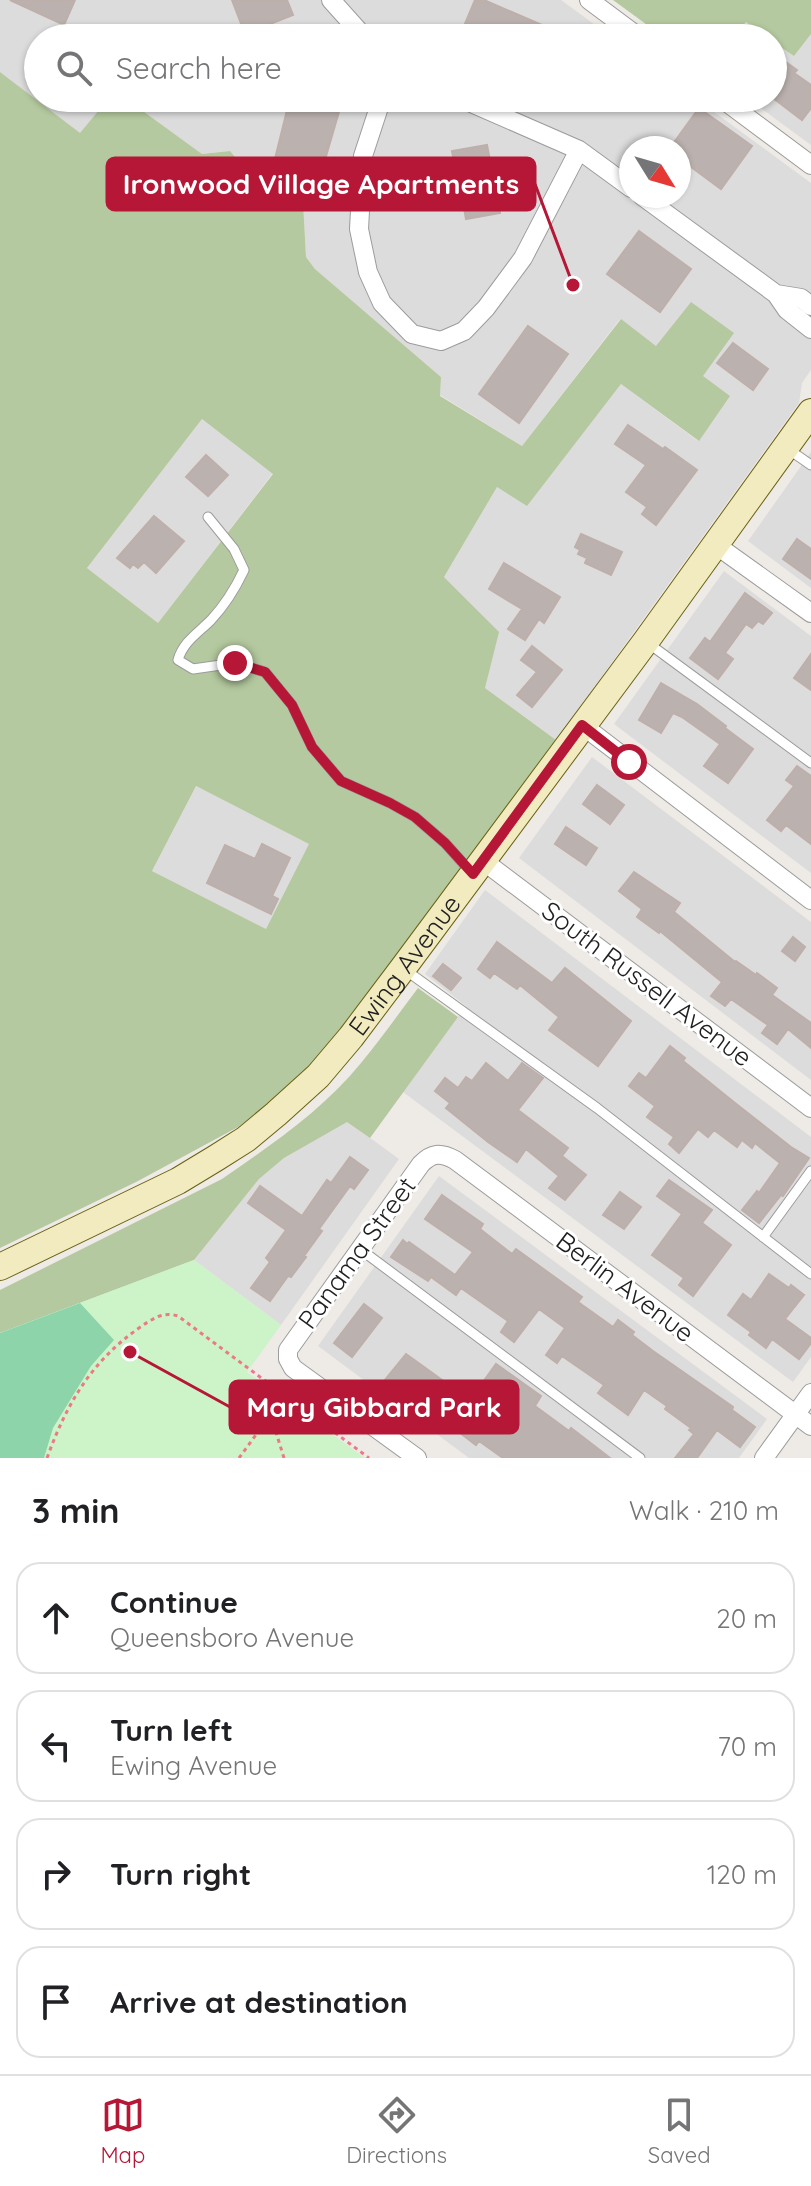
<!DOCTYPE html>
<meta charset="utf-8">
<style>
body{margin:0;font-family:Quicksand,sans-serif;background:#f2f2f2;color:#202124}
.compass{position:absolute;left:619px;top:136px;width:72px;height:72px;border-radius:50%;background:#fff;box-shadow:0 2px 6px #0004;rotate:127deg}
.stop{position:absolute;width:24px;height:24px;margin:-18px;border:6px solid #b61736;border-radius:50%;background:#fff}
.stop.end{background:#b61736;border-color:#fff;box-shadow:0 2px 8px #0008}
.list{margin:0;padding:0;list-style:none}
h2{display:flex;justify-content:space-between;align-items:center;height:104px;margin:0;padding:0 32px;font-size:34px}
h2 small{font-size:26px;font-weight:400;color:#757577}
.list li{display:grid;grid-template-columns:52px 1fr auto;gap:24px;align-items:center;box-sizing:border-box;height:112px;margin:0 16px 16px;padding:0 16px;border:2px solid #e0e0e0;border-radius:24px}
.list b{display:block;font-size:30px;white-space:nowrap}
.list p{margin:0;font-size:26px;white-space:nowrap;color:#757577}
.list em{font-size:26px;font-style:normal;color:#757577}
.icon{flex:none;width:44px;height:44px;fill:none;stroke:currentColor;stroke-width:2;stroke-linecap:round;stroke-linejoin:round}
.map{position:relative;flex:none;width:811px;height:1458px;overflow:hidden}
.search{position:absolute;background:#fff;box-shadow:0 2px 6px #0004;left:24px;right:24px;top:24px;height:88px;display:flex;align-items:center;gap:20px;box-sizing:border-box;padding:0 28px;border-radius:44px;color:#757577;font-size:30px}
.sheet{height:616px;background:#fff}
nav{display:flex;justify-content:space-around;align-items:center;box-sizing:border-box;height:112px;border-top:2px solid #e0e0e0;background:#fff;font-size:22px;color:#757577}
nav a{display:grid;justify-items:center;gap:4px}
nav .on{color:#b61736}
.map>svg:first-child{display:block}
.residential{fill:#dddcdc;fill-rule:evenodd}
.forest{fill:#b4c99f;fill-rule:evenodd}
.park{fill:#cdf3c8}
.pitch{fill:#8dd4ab}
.building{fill:#bbb2af;stroke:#beafaa;stroke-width:2}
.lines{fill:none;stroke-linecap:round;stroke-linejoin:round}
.lane-casing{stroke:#9c9c9c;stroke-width:11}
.street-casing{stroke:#9c9c9c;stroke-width:20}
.secondary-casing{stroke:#6a6211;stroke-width:28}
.path{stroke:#ea7b85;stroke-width:3;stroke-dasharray:4 4;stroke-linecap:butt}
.lane{stroke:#fff;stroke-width:9}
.street{stroke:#fff;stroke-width:18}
.secondary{stroke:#f2ebc0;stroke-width:26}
.route{stroke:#b61736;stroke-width:10}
.labels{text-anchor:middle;stroke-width:6;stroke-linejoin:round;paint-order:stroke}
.street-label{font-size:26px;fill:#1f1f1f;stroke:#fff}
.leader{fill:none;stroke:#b61736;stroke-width:3}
.callout-dot{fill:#b61736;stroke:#fff;stroke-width:3}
.callout{fill:#b61736;stroke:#b61736;stroke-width:3}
.callout-label{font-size:28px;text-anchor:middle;font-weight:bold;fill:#fff}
</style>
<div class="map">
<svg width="811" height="1458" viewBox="0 0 811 1458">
<rect width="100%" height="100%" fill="#eeeae6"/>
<!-- residential -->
<path class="residential" d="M 0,0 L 561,0 L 613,38 L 38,38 L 38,98 L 109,98 L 80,134 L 0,72 Z
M 746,22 L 768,38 L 733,38 Z
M 811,34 L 811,145 L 747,98 L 773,98 L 773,42 L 794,56 Z
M 125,98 L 695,98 L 811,183 L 811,370 L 802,383 L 799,403 L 556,740 L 485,688 L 498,632 L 444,577 L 497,487 L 527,505 L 621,384 L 698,441 L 656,346 L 620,319 L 522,446 L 440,395 L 441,377 L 315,269 L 306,257 L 303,202 L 265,192 L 230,151 L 202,154 ZM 631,148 L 679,148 L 679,196 L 631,196 Z
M 202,419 L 273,473 L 158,623 L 87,568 Z
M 811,452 L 811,588 L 748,541 Z
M 724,571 L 811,636 L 811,873 L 614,724 Z
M 592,757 L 811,922 L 811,1080 L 519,858 Z
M 196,786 L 310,844 L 266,930 L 152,871 Z
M 485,890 L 811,1137 L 811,1357 L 793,1382 L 403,1092 L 466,1006 L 425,974 Z
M 347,1121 L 399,1159 L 281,1325 L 194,1260 L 259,1179 L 284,1158 Z
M 439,1176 L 767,1419 L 739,1458 L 469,1458 L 318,1346 Z"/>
<!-- forest -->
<path class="forest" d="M 613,0 L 811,0 L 811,34 L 794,56 L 773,42 L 773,38 L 768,38 L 746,22 L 733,38 L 665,38 Z
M 0,72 L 80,133 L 109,98 L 125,98 L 202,154 L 230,151 L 265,192 L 303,202 L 306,257 L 315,269 L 441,377 L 440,396 L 522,446 L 621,319 L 656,346 L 691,302 L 734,333 L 703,376 L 730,396 L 699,441 L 621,384 L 527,506 L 497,487 L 444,577 L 499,632 L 485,688 L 556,740 L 339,1036 L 300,1080 L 238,1127 L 138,1181 L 0,1248 ZM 202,419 L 273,474 L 158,623 L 87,568 ZM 196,786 L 309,844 L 266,929 L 152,871 Z
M 418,988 L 458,1017 L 370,1138 L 347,1122 L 284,1158 L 259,1179 L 194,1260 L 0,1333 L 0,1290 L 222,1179 C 271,1145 323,1110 361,1063 C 381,1039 399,1013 418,988 Z"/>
<!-- park -->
<path class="park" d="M 194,1260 L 281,1325 L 247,1372 L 365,1458 L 0,1458 L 0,1333 Z"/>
<!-- pitch -->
<path class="pitch" d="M 80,1303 L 114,1340 L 91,1366 L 53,1428 L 44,1458 L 0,1458 L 0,1333 Z"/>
<!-- building -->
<path class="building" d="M 10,0 L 75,0 L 64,25 Z
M 232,0 L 287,0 L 293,15 L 245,34 Z
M 475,0 L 484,0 L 572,38 L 459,38 Z
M 779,57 L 797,70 L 794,73 L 811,85 L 811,108 L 802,120 L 773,98 L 773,65 Z
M 290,98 L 343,98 L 317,187 L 271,175 Z
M 699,108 L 752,146 L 721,189 L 679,158 L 679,148 L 670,148 Z
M 487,145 L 500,213 L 466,219 L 461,191 L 445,194 L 440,165 L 454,162 L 452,151 Z
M 639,231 L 691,269 L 660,312 L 607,274 Z
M 528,326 L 568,354 L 519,423 L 479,394 Z
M 733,343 L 768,369 L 753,390 L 717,363 Z
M 628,425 L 663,449 L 665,447 L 697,470 L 656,525 L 642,514 L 647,507 L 626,492 L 646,465 L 615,444 Z
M 206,455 L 228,475 L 208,496 L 186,477 Z
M 154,516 L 184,541 L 156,573 L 144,562 L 138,568 L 133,564 L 130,568 L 117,558 Z
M 581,534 L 622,552 L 611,575 L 585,563 L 587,558 L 578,554 L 580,550 L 575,547 Z
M 797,539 L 811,549 L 811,579 L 783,559 Z
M 504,563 L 560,597 L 544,623 L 539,619 L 525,640 L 508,629 L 522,609 L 489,589 Z
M 745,593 L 772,613 L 763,624 L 758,621 L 752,628 L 746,624 L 725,653 L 733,659 L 718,679 L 690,658 L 705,638 L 710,642 Z
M 532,646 L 562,670 L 532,707 L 517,695 L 537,672 L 521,660 Z
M 811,654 L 811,690 L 794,678 Z
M 661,683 L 697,704 L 726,726 L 725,728 L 753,749 L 728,783 L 704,766 L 720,744 L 682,717 L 673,713 L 661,733 L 639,720 Z
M 797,766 L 811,776 L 811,844 L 786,825 L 781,831 L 767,820 L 794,786 L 786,780 Z
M 597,785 L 624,805 L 610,824 L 583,804 Z
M 566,827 L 597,848 L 586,865 L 555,844 Z
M 262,844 L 290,858 L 272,896 L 278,899 L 271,914 L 207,883 L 225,845 L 255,859 Z
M 634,872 L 680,903 L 674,912 L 735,962 L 736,961 L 756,975 L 757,973 L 777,988 L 772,995 L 811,1023 L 811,1048 L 788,1029 L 777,1044 L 762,1033 L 768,1025 L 731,999 L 725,1006 L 711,996 L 722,982 L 660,931 L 659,933 L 637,917 L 642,909 L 619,891 Z
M 793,937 L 805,947 L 795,961 L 782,951 Z
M 497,942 L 552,983 L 565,968 L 631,1021 L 598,1066 L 549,1030 L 559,1017 L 520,985 L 517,989 L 494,973 L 490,978 L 478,969 Z
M 443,964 L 461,978 L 451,990 L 433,976 Z
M 670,1046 L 685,1058 L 683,1061 L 735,1103 L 791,1147 L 809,1158 L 783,1196 L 781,1195 L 759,1223 L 742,1210 L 757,1191 L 759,1193 L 780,1163 L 755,1143 L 752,1148 L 742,1140 L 737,1147 L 714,1130 L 708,1137 L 698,1129 L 679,1153 L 669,1144 L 674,1137 L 647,1117 L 655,1106 L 629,1086 L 639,1073 L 646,1078 Z
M 486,1063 L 508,1081 L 522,1063 L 543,1078 L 518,1110 L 568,1148 L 562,1156 L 586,1175 L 565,1200 L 549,1188 L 559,1176 L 526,1149 L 517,1162 L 488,1142 L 446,1108 L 450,1103 L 435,1091 L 445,1078 L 458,1088 L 466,1077 L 472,1081 Z
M 350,1157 L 368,1170 L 354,1189 L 350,1186 L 319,1229 L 322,1231 L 304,1256 L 306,1257 L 291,1277 L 288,1276 L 270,1301 L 251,1288 L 270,1262 L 266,1258 L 286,1230 L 248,1203 L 260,1186 L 302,1216 L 327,1180 L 331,1183 Z
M 669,1180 L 712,1210 L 702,1223 L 731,1245 L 693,1296 L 679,1285 L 684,1278 L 652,1255 L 682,1214 L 657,1196 Z
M 620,1192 L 641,1207 L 624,1229 L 603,1215 Z
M 442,1195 L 483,1224 L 480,1229 L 512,1254 L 516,1249 L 582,1297 L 578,1302 L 613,1327 L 618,1320 L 634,1332 L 632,1335 L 653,1351 L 733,1407 L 732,1410 L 755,1427 L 740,1447 L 717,1430 L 697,1458 L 675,1458 L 694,1434 L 689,1430 L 691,1428 L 665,1409 L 667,1406 L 644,1390 L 628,1415 L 598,1393 L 604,1385 L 562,1356 L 557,1363 L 546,1355 L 565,1328 L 539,1309 L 514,1342 L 501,1332 L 508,1321 L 461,1288 L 456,1295 L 431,1277 L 428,1281 L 391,1257 L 403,1240 L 407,1244 L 409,1242 L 455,1275 L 473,1252 L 425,1219 Z
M 769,1274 L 789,1288 L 791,1285 L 804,1295 L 785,1319 L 811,1338 L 811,1343 L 799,1359 L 772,1339 L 766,1348 L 749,1335 L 751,1332 L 728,1315 L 743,1294 L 751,1300 Z
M 364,1304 L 382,1318 L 352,1357 L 334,1343 Z
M 406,1354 L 470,1400 L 496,1364 L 541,1396 L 535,1406 L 569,1431 L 571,1428 L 610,1458 L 503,1458 L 479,1441 L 476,1445 L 451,1426 L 454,1423 L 424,1402 L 421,1407 L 384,1381 Z"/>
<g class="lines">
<defs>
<path id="lane" d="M 788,449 L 811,465
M 208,517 L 234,549 L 244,570 C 235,589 225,605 211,620 C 198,633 183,642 178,660 L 193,669 L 235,663 L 265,672 L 292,705 L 312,747 L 341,781 L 390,803 L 415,817 L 445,843 L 470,871
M 648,643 L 811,763
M 404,969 L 597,1108 L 811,1274
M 763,1237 L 811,1171
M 360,1249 L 640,1458"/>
<path id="street" d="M 331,0 L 365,38
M 589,0 L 640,38
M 382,98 L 363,156 L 359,229 L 368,272 L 382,303 L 412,334 L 441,341 L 464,331 L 486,308 L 523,258 L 579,150
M 460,98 L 579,150 L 631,188
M 721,98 L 811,165
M 642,196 L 776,294 L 787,310 L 811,329
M 776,294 L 801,298 L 811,306
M 716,545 L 811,613
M 582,725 L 811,900
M 482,860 L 811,1108
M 417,1458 L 293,1368 L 288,1359 L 288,1350 L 421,1164 C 432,1153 440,1152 455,1160 L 811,1426
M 764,1458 L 811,1393"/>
<g id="secondary">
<path id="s1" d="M 0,1267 L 178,1181 L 216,1158 L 246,1139 L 276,1114 L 318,1076 L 351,1037 L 403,968 L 646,641 L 811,412"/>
</g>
</defs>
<!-- lane casing -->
<use href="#lane" class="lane-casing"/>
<!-- street casing -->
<use href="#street" class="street-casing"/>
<!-- secondary casing -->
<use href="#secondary" class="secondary-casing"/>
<!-- path -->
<path class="path" d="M 271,1416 L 284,1458
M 47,1458 C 67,1403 91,1362 139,1328 C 152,1319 163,1311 178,1316 L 369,1458
M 239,1458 L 285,1395"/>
<!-- lane -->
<use href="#lane" class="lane"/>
<!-- street -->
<use href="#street" class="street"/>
<!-- secondary -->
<use href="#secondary" class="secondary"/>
</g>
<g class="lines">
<!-- route -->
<path class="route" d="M 235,663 L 265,672 L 292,705 L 312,747 L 341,781 L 390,803 L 415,817 L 445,843 L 473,874 L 582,725 L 629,762"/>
</g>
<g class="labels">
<!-- street labels -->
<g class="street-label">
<text dy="9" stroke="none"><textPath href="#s1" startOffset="514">Ewing Avenue</textPath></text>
<text transform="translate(647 984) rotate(37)" y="9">South Russell Avenue</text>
<text transform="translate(357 1253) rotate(-54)" y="9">Panama Street</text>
<text transform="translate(625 1287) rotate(37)" y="9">Berlin Avenue</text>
</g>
</g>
<!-- callouts -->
<path class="leader" d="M573 285L535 184M130 1352L230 1407"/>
<g class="callout-dot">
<circle cx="573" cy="285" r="8"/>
<circle cx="130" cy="1352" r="8"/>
</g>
<g class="callout">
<rect x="107" y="158" width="428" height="52" rx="8"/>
<rect x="230" y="1381" width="288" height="52" rx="8"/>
</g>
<g class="callout-label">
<text x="321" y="194">Ironwood Village Apartments</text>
<text x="374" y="1417">Mary Gibbard Park</text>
</g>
</svg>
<svg class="compass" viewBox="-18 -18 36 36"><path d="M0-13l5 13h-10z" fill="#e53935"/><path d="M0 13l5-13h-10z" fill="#757577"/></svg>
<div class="stop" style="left:629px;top:762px"></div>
<div class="stop end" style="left:235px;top:663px"></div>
<div class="search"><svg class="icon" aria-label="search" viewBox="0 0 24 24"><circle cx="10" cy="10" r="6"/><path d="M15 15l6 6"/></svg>Search here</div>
</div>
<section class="sheet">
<h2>3 min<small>Walk · 210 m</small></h2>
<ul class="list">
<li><svg class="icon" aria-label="ahead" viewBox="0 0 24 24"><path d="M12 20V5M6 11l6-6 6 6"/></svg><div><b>Continue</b><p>Queensboro Avenue</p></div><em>20 m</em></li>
<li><svg class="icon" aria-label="left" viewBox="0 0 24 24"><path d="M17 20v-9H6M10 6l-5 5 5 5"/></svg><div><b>Turn left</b><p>Ewing Avenue</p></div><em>70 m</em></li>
<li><svg class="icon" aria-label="right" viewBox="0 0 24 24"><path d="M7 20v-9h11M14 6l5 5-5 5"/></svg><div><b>Turn right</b></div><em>120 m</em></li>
<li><svg class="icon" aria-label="arrive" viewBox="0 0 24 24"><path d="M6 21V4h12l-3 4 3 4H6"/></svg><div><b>Arrive at destination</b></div></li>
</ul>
</section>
<nav>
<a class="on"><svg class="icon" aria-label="map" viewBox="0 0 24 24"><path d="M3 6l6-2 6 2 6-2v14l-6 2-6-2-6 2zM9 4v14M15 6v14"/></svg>Map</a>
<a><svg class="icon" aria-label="directions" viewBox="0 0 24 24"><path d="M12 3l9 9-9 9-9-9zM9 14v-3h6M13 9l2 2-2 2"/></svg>Directions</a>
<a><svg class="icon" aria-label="saved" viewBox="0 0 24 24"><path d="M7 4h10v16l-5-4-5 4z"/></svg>Saved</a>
</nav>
